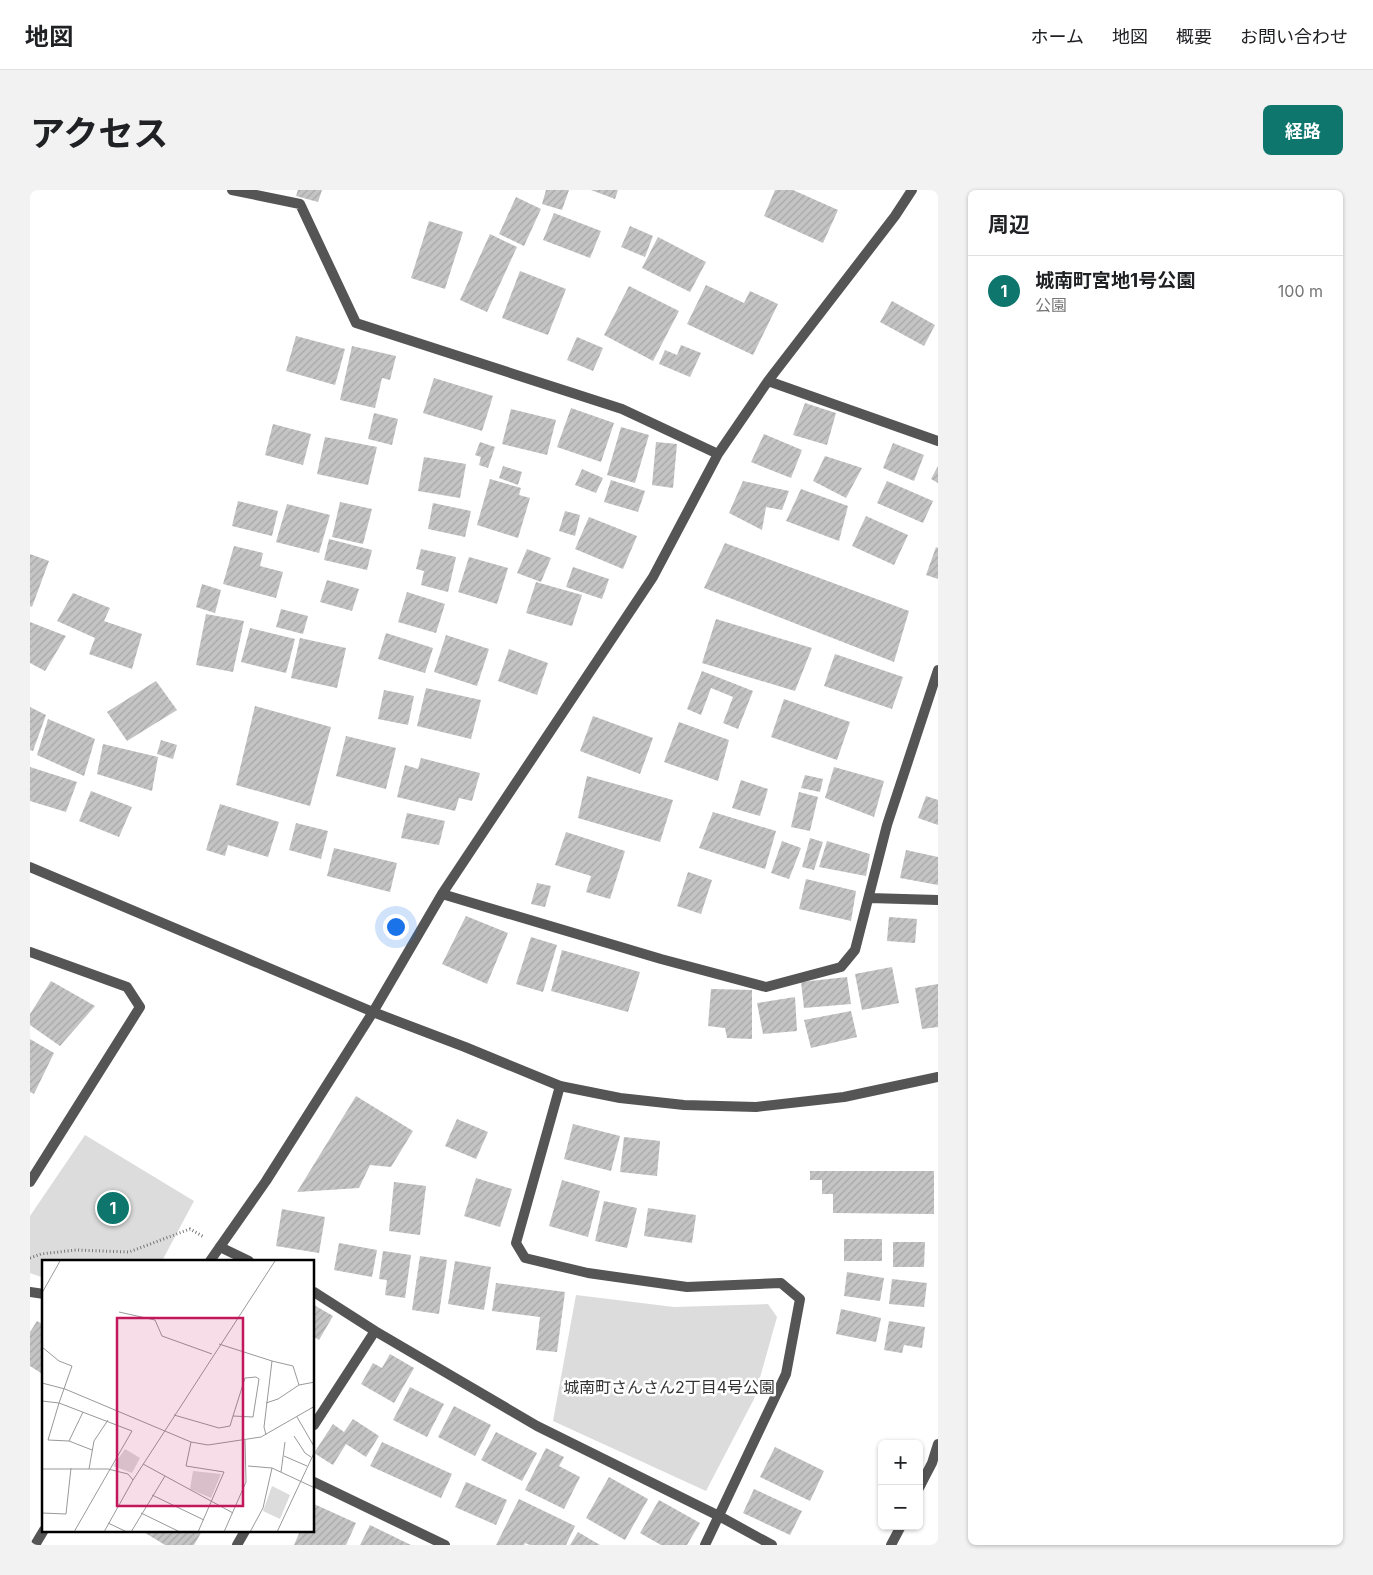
<!DOCTYPE html>
<html lang="ja">
<meta charset="utf-8">
<style>
body{margin:0;font-family:Inter,"Noto Sans JP",sans-serif;background:#f2f2f2;color:#202124}
.controls{position:absolute;right:15px;bottom:15px;display:grid;overflow:hidden;border-radius:8px;box-shadow:0 1px 4px #0004}
.controls button{width:45px;height:45px;display:grid;place-items:center;padding:0;border:0;border-bottom:1px solid #e0e0e0;background:#fff;color:#202124;font:25px sans-serif}
.you{position:absolute;left:365px;top:736px;width:18px;height:18px;margin:-12px;border:4px solid #fff;border-radius:50%;background:#1a73e8;box-shadow:0 0 0 8px #1a73e833}
.badge{display:grid;place-items:center;width:32px;height:32px;border-radius:50%;background:#0f766e;color:#fff;font-size:16px;font-weight:700}
.pin{position:absolute;translate:-50% -50%;border:2px solid #fff;box-shadow:0 1px 5px #0006}
.list{margin:0;padding:0;list-style:none}
h2{display:flex;justify-content:space-between;align-items:center;height:65px;margin:0;padding:0 20px;font-size:21px}
h2 small{font-size:16px;font-weight:400;color:#757577}
.list li{display:grid;grid-template-columns:32px 1fr auto;gap:15px;align-items:center;box-sizing:border-box;height:70px;padding:0 20px;border-top:1px solid #e0e0e0}
.list b{display:block;font-size:19px;white-space:nowrap}
.list p{margin:0;font-size:16px;white-space:nowrap;color:#757577}
.list em{font-size:16px;font-style:normal;color:#757577}
.map{position:relative;flex:none;width:908px;height:1355px;overflow:hidden;border-radius:8px}
header{display:flex;align-items:center;gap:30px;box-sizing:border-box;height:70px;padding:0 25px;background:#fff;border-bottom:1px solid #e0e0e0}
header strong{font-size:24px}
nav{display:flex;gap:28px;margin-inline-start:auto;font-size:18px}
.intro{display:flex;align-items:center;justify-content:space-between;box-sizing:border-box;height:120px;padding:0 30px}
h1{margin:0;font-size:35px}
.button{padding:12px 22px;border-radius:8px;background:#0f766e;color:#fff;font-size:18px;font-weight:700}
main{display:flex;gap:30px;padding:0 30px}
aside{flex:1;background:#fff;border-radius:8px;box-shadow:0 1px 4px #0004}
.map>svg:first-child{display:block}
.green{fill:#dcdcdc}
.building{fill:url(#building-hatch)}
.lines{fill:none;stroke-linecap:round;stroke-linejoin:round}
.path{stroke:#777;stroke-width:3;stroke-dasharray:1 2.5;stroke-linecap:butt}
.minor{stroke:#555;stroke-width:10}
.tertiary{stroke:#555;stroke-width:10}
.labels{text-anchor:middle;stroke-width:5;stroke-linejoin:round;paint-order:stroke}
.park-label{font-size:16px;fill:#333;stroke:#fff}
.inset-road{fill:none;stroke:#999;stroke-width:1}
.view{fill:#c2185b;fill-opacity:0.15;stroke:#c2185b;stroke-width:2.5}
.inset-edge{fill:none;stroke:#000;stroke-width:2.5}
</style>
<header>
<strong>地図</strong>
<nav><a>ホーム</a><a>地図</a><a>概要</a><a>お問い合わせ</a></nav>
</header>
<div class="intro"><h1>アクセス</h1><a class="button">経路</a></div>
<main>
<div class="map">
<svg width="908" height="1355" viewBox="0 0 908 1355">
<defs>
<pattern id="building-hatch" width="6" height="6" patternUnits="userSpaceOnUse" patternTransform="scale(1.25)"><rect width="6" height="6" fill="#c4c4c4"/><path d="M-1 1l2-2M0 6l6-6M5 7l2-2" fill="none" stroke="#a7a7a7"/></pattern>
</defs>
<rect width="100%" height="100%" fill="#fff"/>
<!-- green -->
<path class="green" d="M 55,945 L 164,1011 L 132,1071 L 14,1071 L 14,1088 L 0,1083 L 0,1026 Z
M 546,1105 L 644,1117 L 738,1114 L 747,1127 L 724,1209 L 676,1301 L 523,1231 Z"/>
<!-- building -->
<path class="building" d="M 268,0 L 292,0 L 288,12 L 266,6 Z
M 516,0 L 539,0 L 532,20 L 512,14 Z
M 561,0 L 588,0 L 585,9 Z
M 745,0 L 763,0 L 808,20 L 793,53 L 734,26 Z
M 486,7 L 511,19 L 494,56 L 469,44 Z
M 524,23 L 571,41 L 560,68 L 513,50 Z
M 399,31 L 433,42 L 415,99 L 381,88 Z
M 600,36 L 623,46 L 615,67 L 591,57 Z
M 460,44 L 487,57 L 457,122 L 430,110 Z
M 628,47 L 676,72 L 660,102 L 612,78 Z
M 490,81 L 536,99 L 518,145 L 472,128 Z
M 676,95 L 714,113 L 720,101 L 748,114 L 723,165 L 657,134 Z
M 599,96 L 649,121 L 623,171 L 574,145 Z
M 862,111 L 905,135 L 894,156 L 850,132 Z
M 266,146 L 315,159 L 305,195 L 256,181 Z
M 547,147 L 573,158 L 563,181 L 537,170 Z
M 651,155 L 671,163 L 660,187 L 629,174 L 635,160 L 647,165 Z
M 322,156 L 366,166 L 360,190 L 352,188 L 345,218 L 310,210 Z
M 404,188 L 463,206 L 452,241 L 393,223 Z
M 775,213 L 806,223 L 797,255 L 763,245 Z
M 541,218 L 584,233 L 571,272 L 527,257 Z
M 481,219 L 526,230 L 517,265 L 472,254 Z
M 344,223 L 368,229 L 362,255 L 338,249 Z
M 243,234 L 281,244 L 273,275 L 235,265 Z
M 591,237 L 619,245 L 605,293 L 577,285 Z
M 734,244 L 772,260 L 761,288 L 721,272 Z
M 295,247 L 347,257 L 338,295 L 287,284 Z
M 450,252 L 465,257 L 458,278 L 449,275 L 451,267 L 445,265 Z
M 626,252 L 647,254 L 643,298 L 622,295 Z
M 863,253 L 894,265 L 884,291 L 853,278 Z
M 795,266 L 832,278 L 816,308 L 783,291 Z
M 394,267 L 436,274 L 430,308 L 388,301 Z
M 473,276 L 492,282 L 488,295 L 469,288 Z
M 908,276 L 908,293 L 901,289 Z
M 552,279 L 573,288 L 566,303 L 545,295 Z
M 460,289 L 491,298 L 489,305 L 500,308 L 488,348 L 447,335 Z
M 581,290 L 615,301 L 608,322 L 574,312 Z
M 713,291 L 759,301 L 752,320 L 736,317 L 732,340 L 699,323 Z
M 857,291 L 903,311 L 893,333 L 847,313 Z
M 771,299 L 818,316 L 809,351 L 756,331 Z
M 208,311 L 248,321 L 242,346 L 202,336 Z
M 310,312 L 342,319 L 333,354 L 302,347 Z
M 403,313 L 441,321 L 435,347 L 398,339 Z
M 257,314 L 300,325 L 289,363 L 246,352 Z
M 535,321 L 550,325 L 545,346 L 529,341 Z
M 836,326 L 878,345 L 864,375 L 822,356 Z
M 559,327 L 607,346 L 593,379 L 545,359 Z
M 299,349 L 342,360 L 337,380 L 294,370 Z
M 695,353 L 879,421 L 864,472 L 674,398 Z
M 204,356 L 233,363 L 230,376 L 253,382 L 246,408 L 193,394 Z
M 906,357 L 908,358 L 908,389 L 896,385 Z
M 391,359 L 426,367 L 418,402 L 391,395 L 394,381 L 386,379 Z
M 497,359 L 521,368 L 511,392 L 487,383 Z
M 0,364 L 19,371 L 2,417 L 0,416 Z
M 439,367 L 478,378 L 467,414 L 428,402 Z
M 543,377 L 579,389 L 572,409 L 536,397 Z
M 297,390 L 329,399 L 322,421 L 290,412 Z
M 506,392 L 552,405 L 542,436 L 496,423 Z
M 172,394 L 191,400 L 185,423 L 166,417 Z
M 377,402 L 415,414 L 406,443 L 368,432 Z
M 43,403 L 80,418 L 74,431 L 112,444 L 102,479 L 59,464 L 65,448 L 27,431 Z
M 251,419 L 278,426 L 273,444 L 246,437 Z
M 176,424 L 214,431 L 203,482 L 166,475 Z
M 686,429 L 782,458 L 765,501 L 672,473 Z
M 0,432 L 36,446 L 15,481 L 0,473 Z
M 220,438 L 265,449 L 256,483 L 211,472 Z
M 356,443 L 403,458 L 395,483 L 348,469 Z
M 416,445 L 459,459 L 447,496 L 404,482 Z
M 270,448 L 316,458 L 307,498 L 261,488 Z
M 479,459 L 518,473 L 507,505 L 468,491 Z
M 805,464 L 873,487 L 862,519 L 794,496 Z
M 672,481 L 723,501 L 708,539 L 693,533 L 703,507 L 681,498 L 671,525 L 657,519 Z
M 126,491 L 147,520 L 97,551 L 77,522 Z
M 396,498 L 451,510 L 441,549 L 387,536 Z
M 354,500 L 384,506 L 378,535 L 348,529 Z
M 754,509 L 820,532 L 807,570 L 741,547 Z
M 225,516 L 301,537 L 280,616 L 206,595 Z
M 0,517 L 16,525 L 3,561 L 0,560 Z
M 563,526 L 623,548 L 610,584 L 550,561 Z
M 18,529 L 65,549 L 54,586 L 7,565 Z
M 649,532 L 699,550 L 688,591 L 634,572 Z
M 316,546 L 366,558 L 356,599 L 306,586 Z
M 131,550 L 147,555 L 143,569 L 127,564 Z
M 73,554 L 128,567 L 122,601 L 67,584 Z
M 391,568 L 450,583 L 442,611 L 429,608 L 425,621 L 367,607 L 375,575 L 388,579 Z
M 0,577 L 47,592 L 36,622 L 0,611 Z
M 804,577 L 854,591 L 844,627 L 795,608 Z
M 775,585 L 793,589 L 790,602 L 771,598 Z
M 557,586 L 643,610 L 630,652 L 548,628 Z
M 711,590 L 738,599 L 730,626 L 702,618 Z
M 61,601 L 102,617 L 89,647 L 49,631 Z
M 769,602 L 788,607 L 780,641 L 761,637 Z
M 896,606 L 908,610 L 908,635 L 888,628 Z
M 190,614 L 249,632 L 238,667 L 198,655 L 195,666 L 176,660 Z
M 683,622 L 746,641 L 735,679 L 669,658 Z
M 377,623 L 415,631 L 409,655 L 371,648 Z
M 266,633 L 298,641 L 291,669 L 259,660 Z
M 536,642 L 595,661 L 580,709 L 556,702 L 561,686 L 525,675 Z
M 780,648 L 793,652 L 784,680 L 772,677 Z
M 752,651 L 771,658 L 759,689 L 741,683 Z
M 797,651 L 840,664 L 836,686 L 789,677 Z
M 304,658 L 367,673 L 360,702 L 297,686 Z
M 876,660 L 908,667 L 908,695 L 870,688 Z
M 658,682 L 682,690 L 671,724 L 647,716 Z
M 776,689 L 826,701 L 821,731 L 769,719 Z
M 507,693 L 521,696 L 515,717 L 501,714 Z
M 436,726 L 478,743 L 457,794 L 412,774 Z
M 859,727 L 887,729 L 885,753 L 857,751 Z
M 501,747 L 527,755 L 513,802 L 486,794 Z
M 532,760 L 610,782 L 598,822 L 521,801 Z
M 862,777 L 869,813 L 832,820 L 825,784 Z
M 817,787 L 821,814 L 774,818 L 771,792 Z
M 21,791 L 65,816 L 30,856 L 0,835 L 0,824 Z
M 908,794 L 908,837 L 892,839 L 885,798 Z
M 681,799 L 722,800 L 722,849 L 697,848 L 695,838 L 678,836 Z
M 765,807 L 767,841 L 733,844 L 727,813 Z
M 821,821 L 827,847 L 781,858 L 774,830 Z
M 0,849 L 24,863 L 4,904 L 0,902 Z
M 326,906 L 383,941 L 361,977 L 340,975 L 329,998 L 267,1002 Z
M 427,929 L 458,942 L 446,969 L 415,956 Z
M 543,934 L 590,946 L 581,981 L 534,969 Z
M 594,947 L 630,951 L 627,986 L 590,982 Z
M 780,981 L 904,981 L 904,1024 L 803,1023 L 803,1004 L 792,1004 L 792,990 L 780,990 Z
M 446,988 L 482,999 L 470,1037 L 434,1026 Z
M 532,990 L 570,1001 L 558,1047 L 519,1036 Z
M 364,992 L 396,996 L 390,1045 L 359,1041 Z
M 574,1011 L 607,1018 L 597,1058 L 565,1051 Z
M 618,1018 L 666,1025 L 662,1053 L 614,1046 Z
M 252,1019 L 295,1027 L 289,1063 L 246,1056 Z
M 814,1049 L 852,1049 L 852,1071 L 814,1071 Z
M 863,1052 L 895,1052 L 894,1077 L 863,1077 Z
M 309,1053 L 347,1060 L 342,1087 L 304,1080 Z
M 353,1061 L 381,1065 L 375,1108 L 355,1105 L 357,1090 L 349,1089 Z
M 390,1066 L 417,1070 L 409,1124 L 382,1120 Z
M 425,1071 L 461,1077 L 454,1120 L 418,1114 Z
M 817,1082 L 854,1088 L 850,1111 L 814,1106 Z
M 862,1089 L 897,1093 L 894,1117 L 859,1114 Z
M 466,1093 L 535,1102 L 527,1162 L 506,1160 L 510,1127 L 462,1121 Z
M 284,1115 L 303,1126 L 289,1150 L 284,1147 Z
M 811,1119 L 851,1128 L 846,1152 L 806,1144 Z
M 7,1131 L 14,1135 L 14,1185 L 0,1176 L 0,1142 Z
M 859,1131 L 895,1137 L 892,1158 L 874,1155 L 872,1163 L 854,1160 Z
M 360,1164 L 384,1178 L 364,1213 L 331,1194 L 343,1173 L 352,1178 Z
M 380,1197 L 414,1214 L 397,1247 L 363,1230 Z
M 424,1216 L 461,1235 L 445,1266 L 408,1247 Z
M 323,1229 L 349,1246 L 336,1267 L 316,1254 L 303,1275 L 284,1263 L 303,1234 L 314,1242 Z
M 466,1242 L 507,1263 L 492,1291 L 451,1270 Z
M 352,1252 L 422,1284 L 411,1308 L 340,1276 Z
M 745,1257 L 794,1281 L 780,1311 L 730,1287 Z
M 516,1258 L 534,1267 L 529,1276 L 550,1287 L 534,1319 L 495,1300 Z
M 579,1287 L 618,1309 L 595,1350 L 556,1328 Z
M 436,1292 L 477,1310 L 466,1335 L 425,1317 Z
M 724,1299 L 772,1321 L 760,1345 L 713,1323 Z
M 489,1309 L 545,1336 L 536,1355 L 500,1355 L 495,1353 L 494,1355 L 466,1355 Z
M 629,1310 L 670,1333 L 657,1355 L 631,1355 L 610,1343 Z
M 284,1314 L 326,1333 L 316,1355 L 264,1355 L 270,1341 L 284,1341 Z
M 340,1335 L 381,1355 L 330,1355 Z
M 112,1341 L 172,1341 L 164,1355 L 135,1355 Z
M 548,1342 L 570,1355 L 540,1355 Z"/>
<g class="lines">
<!-- path -->
<path class="path" d="M 0,1068 L 11,1064 L 46,1060 L 99,1062 L 160,1039 L 174,1047"/>
<!-- minor -->
<path class="minor" d="M 202,0 L 270,14 L 326,133 L 592,219 L 688,264
M 738,191 L 908,251
M 412,704 L 631,769 L 736,797 L 811,777 L 825,760 L 857,635 L 908,480
M 839,708 L 908,710
M 0,762 L 97,797 L 110,817 L 0,992
M 343,822 L 412,704 L 623,387 L 688,264 L 738,191 L 865,26 L 882,0
M 530,896 L 486,1053 L 495,1068 L 558,1083 L 657,1097 L 751,1093 L 770,1109 L 756,1184 L 675,1355
M 190,1057 L 219,1071
M 0,1102 L 14,1104
M 284,1102 L 345,1141 L 507,1236 L 689,1326 L 742,1355
M 284,1235 L 345,1141
M 284,1292 L 415,1355
M 207,1355 L 215,1341"/>
<!-- tertiary -->
<path class="tertiary" d="M 0,677 L 343,822 L 435,857 L 530,896 L 590,908 L 654,915 L 726,917 L 814,907 L 908,887
M 180,1071 L 236,991 L 343,822
M 889,1298 L 902,1273 L 908,1254
M 5,1355 L 14,1340
M 861,1355 L 871,1336"/>
</g>
<g class="labels">
<!-- park labels -->
<g class="park-label">
<text x="639" y="1203">城南町さんさん2丁目4号公園</text>
</g>
</g>
<!-- overview -->
<g transform="translate(12 1070)">
<rect width="272" height="272" fill="#fff"/>
<path d="M 83,189 L 98,198 L 90,213 L 71,206 ZM 151,211 L 179,214 L 169,238 L 148,229 ZM 230,226 L 248,235 L 238,259 L 221,251 Z" fill="#dcdcdc"/>
<path class="inset-road" d="M 0,33 L 18,1M 77,52 L 113,60 L 120,76 L 170,94M 177,84 L 230,101M 0,87 L 17,101 L 30,106 L 17,143 L 0,141M 0,123 L 23,129 L 149,182 L 166,185 L 219,177 L 273,146M 224,143 L 236,139 L 257,125 L 273,122M 132,155 L 177,168 L 188,166 L 191,156 L 211,157 L 217,119 L 214,117 L 203,118 L 191,156M 255,157 L 273,188M 224,175 L 222,167 L 230,101 L 251,106 L 257,125M 252,176 L 263,193 L 269,197M 27,181 L 41,152M 149,182 L 144,206 L 182,212 L 156,272M 242,196 L 265,206M 101,204 L 191,253M 206,206 L 230,208 L 273,228M 0,209 L 66,209 L 86,214 L 91,220M 47,209 L 52,181 L 66,160M 239,212 L 243,182M 110,235 L 162,260M 0,253 L 24,254 L 29,208M 99,253 L 138,272M 66,263 L 85,272M 32,272 L 90,171 L 17,143 L 6,180 L 27,181 L 50,190M 62,272 L 91,220 L 233,1M 89,272 L 123,216M 182,272 L 204,222 L 203,180M 208,272 L 221,248 L 230,208M 235,272 L 273,191"/>
<path class="view" d="M 75,58 L 201,58 L 201,246 L 75,246 Z"/>
<rect width="272" height="272" class="inset-edge"/>
</g>
</svg>
<div class="controls">
<button>+</button>
<button>−</button>
</div>
<div class="you"></div>
<div class="pin badge" style="left:83px;top:1018px">1</div>
</div>
<aside>
<h2>周辺<small></small></h2>
<ul class="list">
<li><span class="badge">1</span><div><b>城南町宮地1号公園</b><p>公園</p></div><em>100 m</em></li>
</ul>
</aside>
</main>
